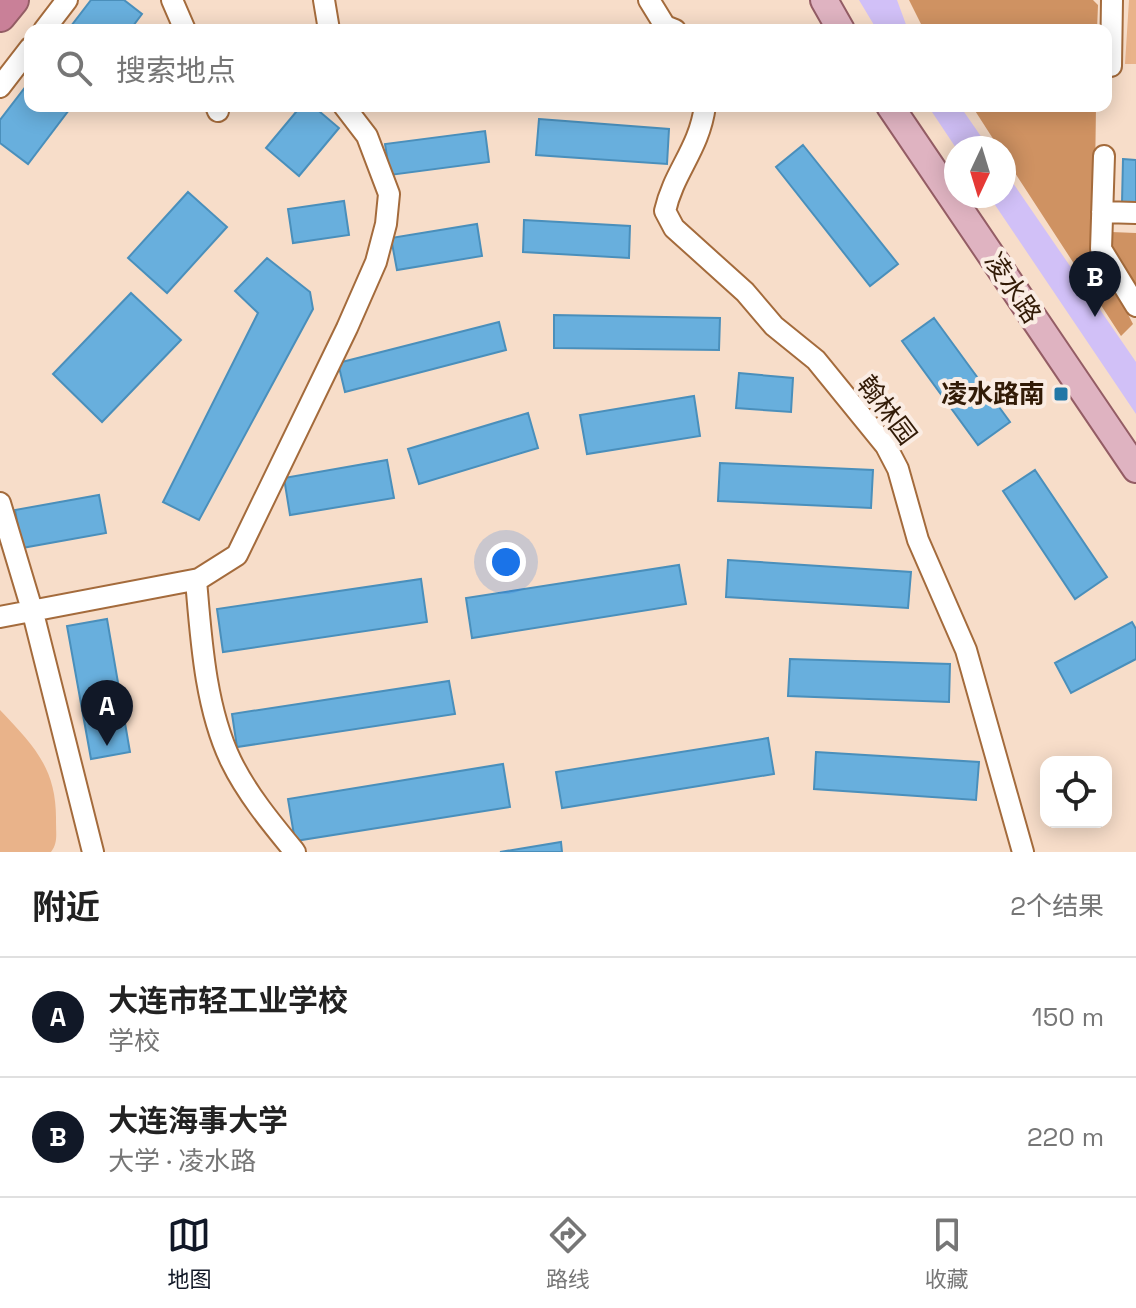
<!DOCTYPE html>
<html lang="zh">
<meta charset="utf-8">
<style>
body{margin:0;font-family:"Space Grotesk","Noto Sans SC",sans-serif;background:#f2f2f2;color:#222}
.controls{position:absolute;right:24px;bottom:24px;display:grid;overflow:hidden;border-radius:16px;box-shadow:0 4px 20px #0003}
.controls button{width:72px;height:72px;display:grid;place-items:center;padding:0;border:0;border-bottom:2px solid #e0e0e0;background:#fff;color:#222;font:40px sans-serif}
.compass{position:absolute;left:944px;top:136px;width:72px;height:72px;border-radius:50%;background:#fff;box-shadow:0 4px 20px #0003;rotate:184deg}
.you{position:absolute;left:506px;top:562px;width:28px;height:28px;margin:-20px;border:6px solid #fff;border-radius:50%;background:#1a73e8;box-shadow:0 0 0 12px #1a73e833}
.badge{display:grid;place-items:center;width:52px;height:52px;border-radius:50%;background:#111827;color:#fff;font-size:26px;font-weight:700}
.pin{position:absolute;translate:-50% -66px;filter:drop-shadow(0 2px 4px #0008)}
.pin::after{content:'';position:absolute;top:42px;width:28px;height:24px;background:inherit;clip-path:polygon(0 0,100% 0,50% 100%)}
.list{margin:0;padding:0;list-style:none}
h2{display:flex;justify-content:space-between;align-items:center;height:104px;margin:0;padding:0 32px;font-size:34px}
h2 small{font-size:26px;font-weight:400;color:#767676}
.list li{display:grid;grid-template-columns:52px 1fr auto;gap:24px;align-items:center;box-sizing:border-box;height:120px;padding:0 32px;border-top:2px solid #e0e0e0}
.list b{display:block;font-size:30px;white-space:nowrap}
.list p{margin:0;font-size:26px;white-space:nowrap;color:#767676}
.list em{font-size:26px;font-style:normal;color:#767676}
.icon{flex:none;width:44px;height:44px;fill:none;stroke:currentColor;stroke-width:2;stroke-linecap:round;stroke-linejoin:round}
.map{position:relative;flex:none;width:1136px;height:852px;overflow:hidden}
.search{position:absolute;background:#fff;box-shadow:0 4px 20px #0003;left:24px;right:24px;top:24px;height:88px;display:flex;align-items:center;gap:20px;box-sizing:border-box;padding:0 28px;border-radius:16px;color:#767676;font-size:30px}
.sheet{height:344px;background:#fff}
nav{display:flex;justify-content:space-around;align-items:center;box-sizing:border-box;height:112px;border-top:2px solid #e0e0e0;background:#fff;font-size:22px;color:#767676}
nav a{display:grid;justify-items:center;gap:4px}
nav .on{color:#111827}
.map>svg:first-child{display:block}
.green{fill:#e9b38a}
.forest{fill:#cf9262}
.water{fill:#d1c0f7}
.building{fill:#68afdd;stroke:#4a8fbb;stroke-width:2}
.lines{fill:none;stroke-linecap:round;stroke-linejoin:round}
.minor-casing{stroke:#a46b3c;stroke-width:24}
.major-casing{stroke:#945d65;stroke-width:30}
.highway-casing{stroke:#945d65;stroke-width:34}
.minor{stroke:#fff;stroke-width:20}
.major{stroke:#dfb3c1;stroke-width:26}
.highway{stroke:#c98098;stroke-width:30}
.poi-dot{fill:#2177a6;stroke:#faece3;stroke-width:3}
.labels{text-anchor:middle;stroke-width:8;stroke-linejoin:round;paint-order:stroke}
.street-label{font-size:26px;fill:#321b07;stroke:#faece3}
.poi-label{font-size:26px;font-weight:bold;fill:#321b07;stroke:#faece3;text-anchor:end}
</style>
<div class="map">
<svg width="1136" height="852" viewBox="0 0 1136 852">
<rect width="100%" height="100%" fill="#f7ddc9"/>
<!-- green -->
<path class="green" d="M 1129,0 L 1136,0 L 1136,64 L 1125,64 Z
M 0,710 C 35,747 57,769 56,822 C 56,834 58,843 51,852 L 0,852 Z"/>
<!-- forest -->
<path class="forest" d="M 909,0 L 1093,0 L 1098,5 L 1097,30 L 924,30 Z
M 972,106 L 1096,106 L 1094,249 L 1133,324 L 1121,336 L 1004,156 L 1004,148 L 999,148 Z
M 1111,232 L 1136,233 L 1136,286 L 1126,286 L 1110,257 Z"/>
<!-- water -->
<path class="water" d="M 859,0 L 897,0 L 908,30 L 877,30 Z
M 928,106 L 960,106 L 989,148 L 956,148 Z
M 1004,170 L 1136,362 L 1136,414 L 989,196 L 1004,196 Z"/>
<!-- building -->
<path class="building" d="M 91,0 L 124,0 L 142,14 L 130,30 L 68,30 Z
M 30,81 L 30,106 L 72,106 L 28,164 L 0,143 L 0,120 Z
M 301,106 L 313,106 L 339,128 L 299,176 L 266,148 Z
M 539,119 L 669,129 L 667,164 L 536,155 Z
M 485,131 L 489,162 L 390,175 L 385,144 Z
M 803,145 L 898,264 L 870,286 L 776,167 Z
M 1123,159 L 1136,160 L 1136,204 L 1122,203 Z
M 188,192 L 227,227 L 167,293 L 128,258 Z
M 344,201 L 349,235 L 293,243 L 288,209 Z
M 524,220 L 630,226 L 629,258 L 523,252 Z
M 477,224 L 482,256 L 397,270 L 391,238 Z
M 267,258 L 310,292 L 313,309 L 199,520 L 163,502 L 258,313 L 235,291 Z
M 131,293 L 181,340 L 102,422 L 53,374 Z
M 554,315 L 720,318 L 719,350 L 554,348 Z
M 934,318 L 1010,422 L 978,445 L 902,341 Z
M 499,322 L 506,350 L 345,392 L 338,363 Z
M 739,373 L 793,378 L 791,412 L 736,408 Z
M 694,396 L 700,436 L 587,454 L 580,415 Z
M 528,413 L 538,448 L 419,484 L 408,449 Z
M 387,460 L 394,498 L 290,515 L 284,478 Z
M 720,463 L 873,470 L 871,508 L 718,501 Z
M 1035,470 L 1107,577 L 1075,599 L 1003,491 Z
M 99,495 L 106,533 L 22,548 L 15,510 Z
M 728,560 L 911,572 L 908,608 L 726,597 Z
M 679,565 L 686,604 L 472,638 L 466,598 Z
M 421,579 L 427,622 L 223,652 L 217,609 Z
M 107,619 L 130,752 L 91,759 L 67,626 Z
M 1132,622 L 1136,629 L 1136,659 L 1071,693 L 1055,663 Z
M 790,659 L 950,664 L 949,702 L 788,696 Z
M 449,681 L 455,714 L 237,747 L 232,714 Z
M 768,738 L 774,774 L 562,808 L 556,772 Z
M 816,752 L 979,762 L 976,800 L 814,789 Z
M 503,764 L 510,807 L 295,841 L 288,799 Z
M 561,842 L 562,852 L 500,852 Z"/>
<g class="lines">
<defs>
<path id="minor" d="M 172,0 L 185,30
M 324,0 L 329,30
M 649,0 L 665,26 L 675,30
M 44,30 L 67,0
M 1111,66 L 1112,0
M 0,87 L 30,48
M 216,106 L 218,111
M 705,106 C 699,150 674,171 665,211 L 674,228 L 745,292 L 774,326 L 816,360 L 886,446 L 898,469 L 918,540 L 966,650 L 1023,852
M 1104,156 L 1101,249 L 1136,306
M 1102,212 L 1136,213
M 0,503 L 33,613 L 93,852
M 196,580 C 201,638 205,707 231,761 C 247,794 272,824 295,852
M 0,617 L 199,579 L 237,555 L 347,328 L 376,262 L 386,224 L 389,194 L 367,136 L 344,106"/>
<path id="major" d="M 824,0 L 841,30
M 890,106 L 1136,469"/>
<path id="highway" d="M 0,16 L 13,0"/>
</defs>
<!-- minor casing -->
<use href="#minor" class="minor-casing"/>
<!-- major casing -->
<use href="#major" class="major-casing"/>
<!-- highway casing -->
<use href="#highway" class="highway-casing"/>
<!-- minor -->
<use href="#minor" class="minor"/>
<!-- major -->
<use href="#major" class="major"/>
<!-- highway -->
<use href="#highway" class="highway"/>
</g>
<!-- markers -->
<rect class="poi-dot" x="1053" y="386" width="16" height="16" rx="4"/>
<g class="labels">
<!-- street labels -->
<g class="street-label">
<text transform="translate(1013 288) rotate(56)" y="9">凌水路</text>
<text transform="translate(887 410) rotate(53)" y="9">翰林园</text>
</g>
<!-- poi labels -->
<g class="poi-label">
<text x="1045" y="403">凌水路南</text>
</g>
</g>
</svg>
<div class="controls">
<button><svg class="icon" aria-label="locate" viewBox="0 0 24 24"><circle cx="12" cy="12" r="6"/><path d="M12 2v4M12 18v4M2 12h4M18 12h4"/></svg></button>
</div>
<svg class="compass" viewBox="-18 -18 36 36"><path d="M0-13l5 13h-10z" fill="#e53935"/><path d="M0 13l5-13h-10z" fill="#767676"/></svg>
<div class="you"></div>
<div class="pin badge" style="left:107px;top:746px">A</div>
<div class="pin badge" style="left:1095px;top:317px">B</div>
<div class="search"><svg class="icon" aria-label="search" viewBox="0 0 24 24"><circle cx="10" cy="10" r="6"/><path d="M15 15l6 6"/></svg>搜索地点</div>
</div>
<section class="sheet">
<h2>附近<small>2个结果</small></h2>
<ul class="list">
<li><span class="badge">A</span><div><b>大连市轻工业学校</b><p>学校</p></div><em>150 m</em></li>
<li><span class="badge">B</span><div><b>大连海事大学</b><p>大学 · 凌水路</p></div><em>220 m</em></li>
</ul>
</section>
<nav>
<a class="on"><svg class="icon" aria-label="map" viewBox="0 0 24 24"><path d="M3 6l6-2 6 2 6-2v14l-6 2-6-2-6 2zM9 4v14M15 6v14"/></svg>地图</a>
<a><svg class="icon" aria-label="directions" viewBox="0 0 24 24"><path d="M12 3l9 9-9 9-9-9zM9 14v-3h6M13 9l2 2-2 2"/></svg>路线</a>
<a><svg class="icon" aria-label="saved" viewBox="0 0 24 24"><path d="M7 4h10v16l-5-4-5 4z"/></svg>收藏</a>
</nav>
